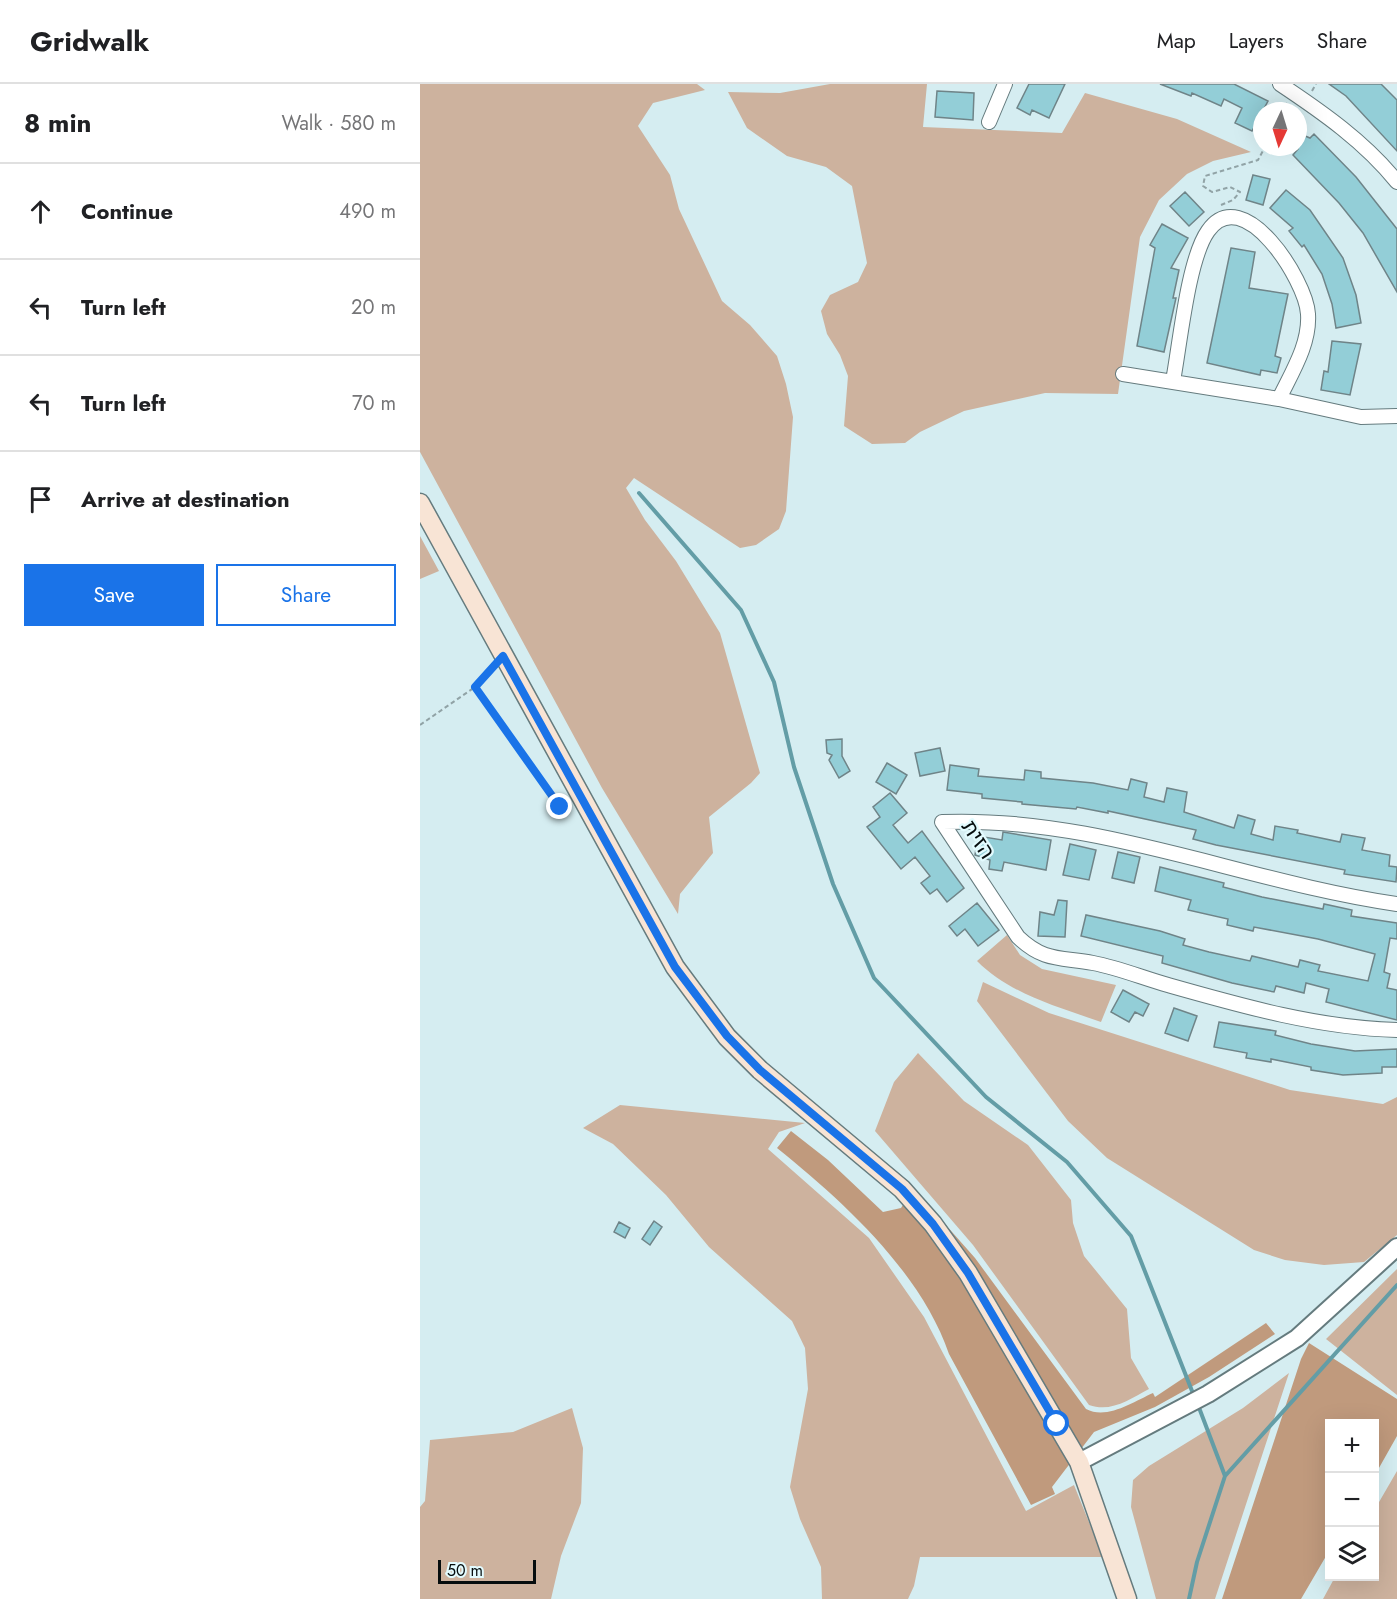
<!DOCTYPE html>
<meta charset="utf-8">
<style>
body{margin:0;font-family:Jost,Heebo,sans-serif;background:#f2f2f2;color:#202124}
.controls{position:absolute;right:18px;bottom:18px;display:grid;overflow:hidden;border-radius:0px;box-shadow:0 6px 24px #0002}
.controls button{width:54px;height:54px;display:grid;place-items:center;padding:0;border:0;border-bottom:2px solid #e0e0e0;background:#fff;color:#202124;font:30px sans-serif}
.compass{position:absolute;left:833px;top:18px;width:54px;height:54px;border-radius:50%;background:#fff;box-shadow:0 6px 24px #0002;rotate:184deg}
.scale{position:absolute;left:18px;bottom:15px;width:98px;box-sizing:border-box;padding-left:6px;border:3px solid #060d0e;border-top:0;font-size:16px;line-height:21px;white-space:nowrap;color:#060d0e;-webkit-text-stroke:4px #e3fbfe;paint-order:stroke}
.stop{position:absolute;width:18px;height:18px;margin:-14px;border:4px solid #1a73e8;border-radius:50%;background:#fff}
.stop.end{background:#1a73e8;border-color:#fff;box-shadow:0 2px 6px #0008}
.list{margin:0;padding:0;list-style:none}
h2{display:flex;justify-content:space-between;align-items:center;height:78px;margin:0;padding:0 24px;font-size:26px}
h2 small{font-size:20px;font-weight:400;color:#757577}
.list li{display:grid;grid-template-columns:39px 1fr auto;gap:18px;align-items:center;box-sizing:border-box;height:96px;padding:0 24px;border-top:2px solid #e0e0e0}
.list b{display:block;font-size:22px;white-space:nowrap}
.list em{font-size:20px;font-style:normal;color:#757577}
.actions{display:flex;gap:12px;padding:18px 24px}
.actions a{flex:1;padding:14px 0;border:2px solid #1a73e8;border-radius:0px;text-align:center;font-size:21px;color:#1a73e8}
.actions .main{background:#1a73e8;color:#fff}
.icon{flex:none;width:33px;height:33px;fill:none;stroke:currentColor;stroke-width:2;stroke-linecap:round;stroke-linejoin:round}
.map{position:relative;flex:none;width:977px;height:1515px;overflow:hidden}
header{display:flex;align-items:center;gap:36px;box-sizing:border-box;height:84px;padding:0 30px;background:#fff;border-bottom:2px solid #e0e0e0}
header strong{font-size:28px}
nav{display:flex;gap:33px;margin-inline-start:auto;font-size:21px}
main{display:flex}
aside{flex:1;background:#fff}
.map>svg:first-child{display:block}
.green{fill:#cdb29e}
.forest{fill:#c09a7d}
.lines{fill:none;stroke-linecap:round;stroke-linejoin:round}
.stream{stroke:#639da6;stroke-width:4}
.building{fill:#93ced7;stroke:#6f8488;stroke-width:1.5}
.minor-casing{stroke:#657b7e;stroke-width:16}
.tertiary-casing{stroke:#657b7e;stroke-width:20}
.secondary-casing{stroke:#657b7e;stroke-width:21}
.path{stroke:#91a3a6;stroke-width:2;stroke-dasharray:4.5 3;stroke-linecap:butt}
.minor{stroke:#fff;stroke-width:14}
.tertiary{stroke:#fff;stroke-width:16}
.secondary{stroke:#f8e4d5;stroke-width:18}
.route{stroke:#1a73e8;stroke-width:8}
.labels{text-anchor:middle;stroke-width:4.5;stroke-linejoin:round;paint-order:stroke}
.street-label{font-size:22px;fill:#060d0e;stroke:#e3fbfe}
</style>
<header>
<strong>Gridwalk</strong>
<nav><a>Map</a><a>Layers</a><a>Share</a></nav>
</header>
<main>
<aside>
<h2>8 min<small>Walk · 580 m</small></h2>
<ul class="list">
<li><svg class="icon" aria-label="ahead" viewBox="0 0 24 24"><path d="M12 20V5M6 11l6-6 6 6"/></svg><div><b>Continue</b></div><em>490 m</em></li>
<li><svg class="icon" aria-label="left" viewBox="0 0 24 24"><path d="M17 20v-9H6M10 6l-5 5 5 5"/></svg><div><b>Turn left</b></div><em>20 m</em></li>
<li><svg class="icon" aria-label="left" viewBox="0 0 24 24"><path d="M17 20v-9H6M10 6l-5 5 5 5"/></svg><div><b>Turn left</b></div><em>70 m</em></li>
<li><svg class="icon" aria-label="arrive" viewBox="0 0 24 24"><path d="M6 21V4h12l-3 4 3 4H6"/></svg><div><b>Arrive at destination</b></div></li>
</ul>
<div class="actions"><a class="main">Save</a><a>Share</a></div>
</aside>
<div class="map">
<svg width="977" height="1515" viewBox="0 0 977 1515">
<rect width="100%" height="100%" fill="#d5edf1"/>
<!-- green -->
<path class="green" d="M 0,0 L 277,0 L 285,6 L 233,19 L 218,42 L 250,91 L 259,125 L 302,217 L 330,241 L 357,272 L 366,300 L 373,333 L 366,427 L 359,445 L 336,461 L 320,464 L 214,394 L 206,404 L 225,436 L 256,477 L 300,549 L 340,689 L 331,699 L 289,733 L 293,769 L 260,810 L 258,830 L 182,704 L 0,368 Z
M 410,0 L 507,0 L 503,43 L 642,49 L 665,9 L 757,35 L 831,68 L 793,77 L 767,90 L 739,116 L 720,153 L 698,310 L 625,309 L 544,327 L 500,348 L 485,359 L 452,360 L 424,342 L 428,292 L 420,271 L 407,250 L 401,227 L 410,211 L 438,198 L 447,179 L 432,102 L 406,83 L 367,72 L 327,44 L 308,8 L 360,9 Z
M 0,452 L 19,487 L 0,495 Z
M 587,851 L 600,871 L 622,885 L 696,901 L 681,938 C 638,923 590,910 557,877 Z
M 563,898 L 629,929 L 870,1006 L 963,1020 L 977,1013 L 977,1151 L 944,1178 L 904,1181 L 865,1176 L 834,1166 L 687,1074 L 648,1037 L 557,917 Z
M 498,969 L 544,1017 L 608,1061 L 651,1116 L 653,1139 L 664,1172 L 707,1225 L 711,1274 L 729,1305 C 710,1315 691,1329 669,1321 L 553,1161 L 455,1047 L 474,998 Z
M 200,1021 L 385,1039 L 359,1048 L 348,1065 L 449,1154 L 504,1233 L 606,1427 L 654,1401 L 683,1473 L 500,1473 L 494,1502 L 488,1515 L 402,1515 L 401,1483 L 380,1435 L 370,1403 L 388,1305 L 385,1264 L 372,1237 L 289,1163 L 246,1111 L 193,1060 L 163,1044 Z
M 977,1185 L 977,1311 L 906,1255 Z
M 869,1289 L 795,1515 L 736,1515 L 711,1423 L 713,1396 L 729,1382 L 823,1324 Z
M 152,1324 L 163,1364 L 161,1419 L 141,1472 L 131,1515 L 0,1515 L 0,1423 L 5,1417 L 10,1356 L 93,1348 Z
M 977,1387 L 977,1515 L 903,1515 L 915,1493 L 954,1492 L 955,1425 Z"/>
<!-- forest -->
<path class="forest" d="M 371,1047 L 408,1076 L 463,1128 L 481,1124 L 488,1113 L 502,1114 L 555,1174 L 666,1325 C 687,1336 713,1318 733,1309 L 735,1313 L 846,1239 L 855,1250 L 789,1293 L 735,1323 L 674,1348 L 632,1403 L 635,1410 L 611,1421 L 529,1270 C 501,1188 423,1117 357,1064 Z
M 889,1259 L 977,1315 L 977,1352 L 955,1391 L 954,1340 L 910,1340 L 909,1467 L 881,1515 L 802,1515 L 881,1275 Z"/>
<g class="lines">
<!-- stream -->
<path class="stream" d="M 219,409 L 321,526 L 354,598 L 374,683 L 413,800 L 454,894 L 566,1013 L 647,1078 L 711,1152 L 774,1312
M 778,1321 L 805,1392
M 769,1515 L 777,1478 L 805,1392 L 977,1201"/>
</g>
<!-- building -->
<path class="building" d="M 609,0 L 645,0 L 629,34 L 612,26 L 610,31 L 597,24 Z
M 740,0 L 814,0 L 848,17 L 832,47 L 815,39 L 822,24 L 804,15 L 801,22 L 772,9 L 771,12 Z
M 909,0 L 961,0 L 977,16 L 977,67 L 926,12 Z
M 517,7 L 554,9 L 553,36 L 515,33 Z
M 878,49 L 890,54 L 894,50 L 936,93 L 977,145 L 977,208 L 943,149 L 919,119 L 873,71 L 878,65 Z
M 833,91 L 850,95 L 843,121 L 826,116 Z
M 866,106 L 890,126 L 923,174 L 936,211 L 941,239 L 916,244 L 912,220 L 902,190 L 884,161 L 882,163 L 869,147 L 873,144 L 850,124 Z
M 765,108 L 784,128 L 769,142 L 750,122 Z
M 742,140 L 768,154 L 751,184 L 759,186 L 753,214 L 756,214 L 744,268 L 717,262 L 735,164 L 730,161 Z
M 811,164 L 835,168 L 829,204 L 868,210 L 855,272 L 861,274 L 857,289 L 841,286 L 840,291 L 787,279 Z
M 912,257 L 941,260 L 930,311 L 901,306 L 904,287 L 908,288 Z
M 422,655 L 422,672 L 430,687 L 419,694 L 409,676 L 412,671 L 407,669 L 406,656 Z
M 520,664 L 525,687 L 500,692 L 495,669 Z
M 467,679 L 487,691 L 476,710 L 456,698 Z
M 530,681 L 559,685 L 558,692 L 604,696 L 605,686 L 621,688 L 621,694 L 673,699 L 708,706 L 711,695 L 727,699 L 724,713 L 744,718 L 747,704 L 767,708 L 764,728 L 814,744 L 818,731 L 835,736 L 831,750 L 853,756 L 855,742 L 878,746 L 877,749 L 920,758 L 922,750 L 945,754 L 942,766 L 970,771 L 969,782 L 977,783 L 976,798 L 924,790 L 925,786 L 796,761 L 773,755 L 776,746 L 688,727 L 688,729 L 657,723 L 656,725 L 602,720 L 602,718 L 562,714 L 562,710 L 527,706 Z
M 470,709 L 487,729 L 473,741 L 488,759 L 502,747 L 544,804 L 527,818 L 517,805 L 510,810 L 501,799 L 510,792 L 495,773 L 481,785 L 447,743 L 460,733 L 453,723 Z
M 583,748 L 631,756 L 626,786 L 584,778 L 582,787 L 569,785 L 570,776 L 555,771 L 558,752 L 582,756 Z
M 650,760 L 676,766 L 669,796 L 643,791 Z
M 698,768 L 720,773 L 714,799 L 692,794 Z
M 740,783 L 804,799 L 803,803 L 842,813 L 903,825 L 904,820 L 932,826 L 931,832 L 977,839 L 977,855 L 970,854 L 964,888 L 970,890 L 967,904 L 977,906 L 977,936 L 906,918 L 909,905 L 886,899 L 884,909 L 856,902 L 854,908 L 812,899 L 742,879 L 743,872 L 661,852 L 666,831 L 740,847 L 765,855 L 763,861 L 789,868 L 830,877 L 832,872 L 878,883 L 880,876 L 900,881 L 898,887 L 948,897 L 955,870 L 898,855 L 834,843 L 833,847 L 807,841 L 808,835 L 768,826 L 771,816 L 735,807 Z
M 638,816 L 647,817 L 645,853 L 618,852 L 620,828 L 634,831 Z
M 557,819 L 579,846 L 558,862 L 545,845 L 537,852 L 529,842 Z
M 703,906 L 729,920 L 723,932 L 715,928 L 709,938 L 691,928 Z
M 754,924 L 777,932 L 768,957 L 745,949 Z
M 799,938 L 856,947 L 855,951 L 891,960 L 935,967 L 977,965 L 977,983 L 962,983 L 962,989 L 923,991 L 891,986 L 891,983 L 851,975 L 851,978 L 826,974 L 827,969 L 794,963 Z
M 234,1137 L 242,1143 L 230,1161 L 222,1155 Z
M 199,1138 L 210,1144 L 205,1154 L 194,1148 Z"/>
<g class="lines">
<defs>
<path id="minor" d="M 860,0 C 902,28 945,58 977,98
M 569,38 L 585,0
M 703,290 L 859,315 L 941,333 L 977,332
M 753,297 C 760,260 768,175 788,147 C 823,97 886,196 888,230 C 890,260 872,288 859,315
M 977,820 C 824,798 678,732 522,738 L 598,853 C 624,878 641,873 673,879 C 699,884 723,894 748,901 C 822,922 899,944 977,946"/>
<path id="tertiary" d="M 659,1378 L 788,1310 L 877,1254 L 977,1163"/>
<path id="secondary" d="M 0,419 L 255,883 L 307,953 L 340,986 L 482,1105 L 513,1140 L 548,1189 L 659,1378 L 707,1515"/>
</defs>
<!-- minor casing -->
<use href="#minor" class="minor-casing"/>
<!-- tertiary casing -->
<use href="#tertiary" class="tertiary-casing"/>
<!-- secondary casing -->
<use href="#secondary" class="secondary-casing"/>
<!-- path -->
<path class="path" d="M 892,7 L 896,0
M 863,27 L 867,19
M 801,121 L 813,116 L 820,108 L 810,103 L 792,108 L 783,102 L 785,92 L 838,76 L 845,63
M 55,603 L 140,723
M 0,641 L 55,603 L 73,583"/>
<!-- minor -->
<use href="#minor" class="minor"/>
<!-- tertiary -->
<use href="#tertiary" class="tertiary"/>
<!-- secondary -->
<use href="#secondary" class="secondary"/>
</g>
<g class="lines">
<!-- route -->
<path class="route" d="M 140,723 L 55,603 L 83,572 L 255,883 L 307,952 L 340,986 L 482,1105 L 513,1140 L 548,1189 L 637,1340"/>
</g>
<g class="labels">
<!-- street labels -->
<g class="street-label">
<text transform="translate(559 755) rotate(57)" y="8">הזית</text>
</g>
</g>
</svg>
<div class="controls">
<button>+</button>
<button>−</button>
<button><svg class="icon" aria-label="layers" viewBox="0 0 24 24"><path d="M12 4l9 5-9 5-9-5zM3 14l9 5 9-5"/></svg></button>
</div>
<svg class="compass" viewBox="-18 -18 36 36"><path d="M0-13l5 13h-10z" fill="#e53935"/><path d="M0 13l5-13h-10z" fill="#757577"/></svg>
<div class="scale">50 m</div>
<div class="stop" style="left:637px;top:1340px"></div>
<div class="stop end" style="left:140px;top:723px"></div>
</div>
</main>
